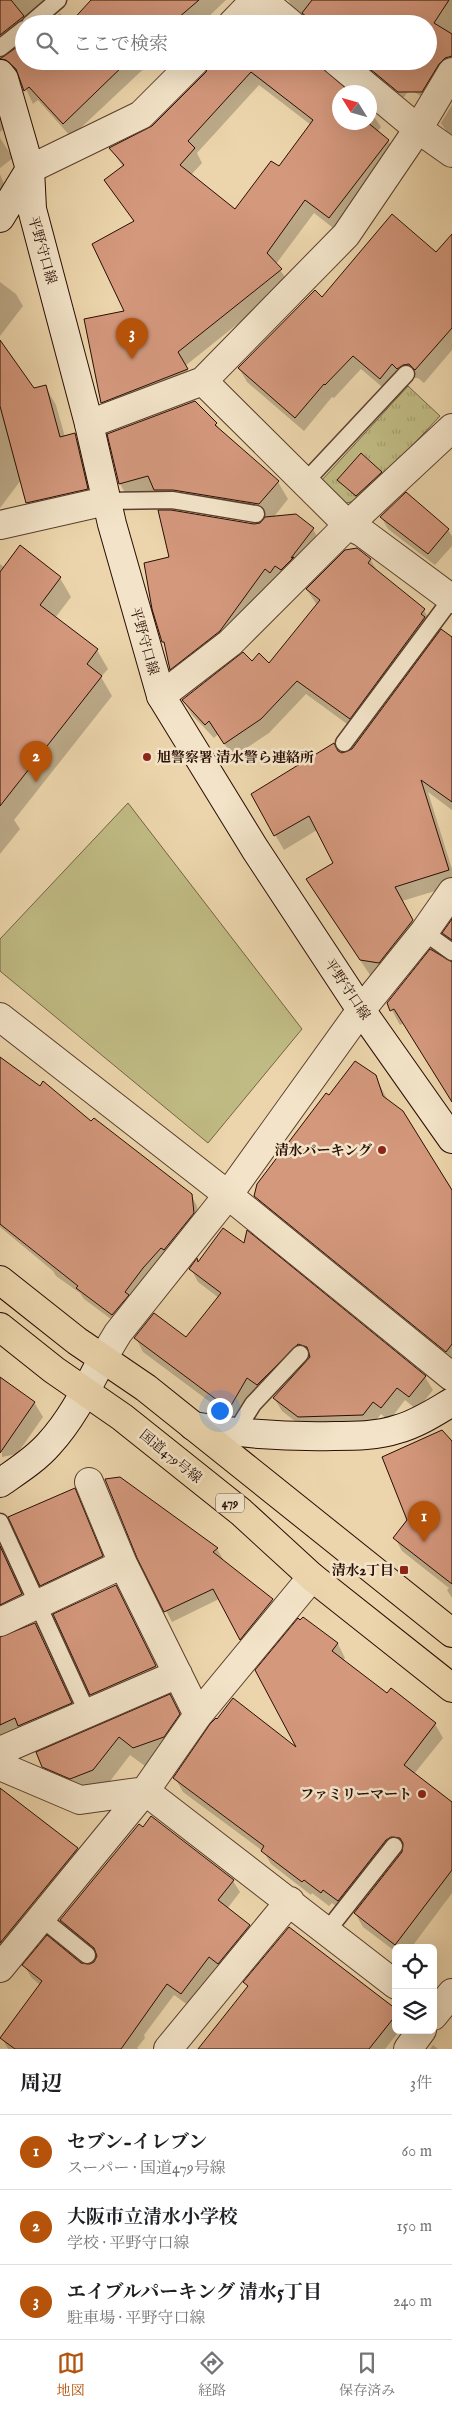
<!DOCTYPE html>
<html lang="ja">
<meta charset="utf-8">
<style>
body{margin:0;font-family:"IM FELL English","Noto Serif JP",serif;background:#f2f2f2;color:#202124}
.controls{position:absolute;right:15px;bottom:15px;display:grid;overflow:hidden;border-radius:8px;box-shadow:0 5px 20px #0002}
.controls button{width:45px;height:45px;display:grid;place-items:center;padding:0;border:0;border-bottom:1px solid #e0e0e0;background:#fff;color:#202124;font:25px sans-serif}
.compass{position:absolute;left:332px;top:85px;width:45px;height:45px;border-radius:50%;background:#fff;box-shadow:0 5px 20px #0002;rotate:307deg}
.you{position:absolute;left:219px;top:1410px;width:18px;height:18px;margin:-12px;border:4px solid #fff;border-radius:50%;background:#1a73e8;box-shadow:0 0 0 8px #1a73e833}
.badge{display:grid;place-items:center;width:32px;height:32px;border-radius:50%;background:#b45309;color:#fff;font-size:16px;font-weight:700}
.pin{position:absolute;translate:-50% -41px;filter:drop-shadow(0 1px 2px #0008)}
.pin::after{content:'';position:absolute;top:26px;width:18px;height:15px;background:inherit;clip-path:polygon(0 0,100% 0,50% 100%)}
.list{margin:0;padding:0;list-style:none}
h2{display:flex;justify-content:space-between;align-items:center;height:65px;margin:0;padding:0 20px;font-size:21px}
h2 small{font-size:16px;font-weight:400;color:#757577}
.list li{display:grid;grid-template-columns:32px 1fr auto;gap:15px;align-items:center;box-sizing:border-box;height:75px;padding:0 20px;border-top:1px solid #e0e0e0}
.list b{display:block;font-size:19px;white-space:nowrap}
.list p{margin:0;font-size:16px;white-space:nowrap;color:#757577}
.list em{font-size:16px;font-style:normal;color:#757577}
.icon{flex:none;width:28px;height:28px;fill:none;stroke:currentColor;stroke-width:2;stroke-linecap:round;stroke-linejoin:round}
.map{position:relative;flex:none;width:452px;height:2049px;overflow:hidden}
.search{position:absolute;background:#fff;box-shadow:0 5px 20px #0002;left:15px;right:15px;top:15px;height:55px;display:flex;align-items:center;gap:12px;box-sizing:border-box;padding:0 18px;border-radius:28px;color:#757577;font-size:19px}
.sheet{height:290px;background:#fff}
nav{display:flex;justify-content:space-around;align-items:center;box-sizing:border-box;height:70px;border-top:1px solid #e0e0e0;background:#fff;font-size:14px;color:#757577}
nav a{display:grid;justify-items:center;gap:2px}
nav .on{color:#b45309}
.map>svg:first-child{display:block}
.park{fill:url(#park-tufts);stroke:#746444}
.garden{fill:#c0bb84;stroke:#746444}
.shadow{fill:#0003;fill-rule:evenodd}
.building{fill:#d4987d;stroke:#290d03;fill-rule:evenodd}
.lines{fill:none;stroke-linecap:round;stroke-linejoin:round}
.lane-casing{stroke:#5a3f2d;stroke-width:19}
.street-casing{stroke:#5a3f2d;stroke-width:30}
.secondary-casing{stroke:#290d03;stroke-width:30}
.highway-casing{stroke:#290d03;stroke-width:30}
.lane{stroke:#f3e4c9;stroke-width:16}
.street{stroke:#f3e4c9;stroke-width:28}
.secondary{stroke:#f3e4c9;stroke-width:28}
.highway{stroke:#ecd5ac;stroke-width:28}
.poi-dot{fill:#8f2418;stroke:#f3e4c9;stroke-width:2}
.labels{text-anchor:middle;stroke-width:5;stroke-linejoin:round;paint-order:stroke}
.shield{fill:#f3e4c9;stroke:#664e3e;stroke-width:1}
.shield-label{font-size:12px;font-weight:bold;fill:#290d03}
.street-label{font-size:14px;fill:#290d03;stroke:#f3e4c9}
.poi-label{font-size:14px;font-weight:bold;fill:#290d03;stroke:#f3e4c9;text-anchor:end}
</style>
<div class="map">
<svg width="452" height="2049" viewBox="0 0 452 2049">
<defs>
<pattern id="park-tufts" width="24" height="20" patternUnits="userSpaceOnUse" patternTransform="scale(1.25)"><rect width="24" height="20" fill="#c0bb84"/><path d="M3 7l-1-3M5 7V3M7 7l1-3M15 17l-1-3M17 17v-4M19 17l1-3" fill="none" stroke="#a5a070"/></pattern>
</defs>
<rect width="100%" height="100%" fill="#ecd5ac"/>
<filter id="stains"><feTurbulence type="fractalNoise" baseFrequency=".004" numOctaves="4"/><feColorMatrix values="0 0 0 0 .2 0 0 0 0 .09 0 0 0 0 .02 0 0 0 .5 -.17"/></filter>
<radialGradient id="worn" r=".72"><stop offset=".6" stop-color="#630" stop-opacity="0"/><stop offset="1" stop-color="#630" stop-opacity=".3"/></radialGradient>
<!-- park -->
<path class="park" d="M 408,386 L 440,416 L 361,500 L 346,503 L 322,480 Z"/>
<!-- garden -->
<path class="garden" d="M 128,803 L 302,1029 L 208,1143 L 0,971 L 0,939 Z"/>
<!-- shadow -->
<path class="shadow" d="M 0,0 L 49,0 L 0,57 Z
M 92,0 L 226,0 L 201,24 L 69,24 Z
M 288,0 L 452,0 L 452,72 L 431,103 L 410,89 L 401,101 L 351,61 L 428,61 L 428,24 L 308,24 L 296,13 Z
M 60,13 L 68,24 L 47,24 Z
M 7,57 L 24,61 L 152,61 L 71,137 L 38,100 L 33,104 L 21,78 L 14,73 L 0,75 L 0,58 Z
M 286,61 L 337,61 L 332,65 L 328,73 L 328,76 L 348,92 L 340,92 L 340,122 L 370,122 L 370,111 L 381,127 L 377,132 L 388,140 L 396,154 L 337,231 L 314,213 L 276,264 L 289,283 L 185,366 L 195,383 L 110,416 L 102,402 L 126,312 L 135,223 L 105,180 L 123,167 L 111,148 L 153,127 L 209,70 ZM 259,85 L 311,125 L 279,168 L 235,211 L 191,175 L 202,163 L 197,153 Z
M 452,105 L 452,139 L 441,123 Z
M 0,114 L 5,128 L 0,132 Z
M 0,138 L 13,158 L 0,168 Z
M 0,174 L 6,189 L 0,194 Z
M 452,235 L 452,350 L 424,383 L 418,378 L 411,378 L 388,392 L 361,369 L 334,398 L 332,397 L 304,431 L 247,382 L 239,368 L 322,299 L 436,253 Z
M 0,282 L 16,294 L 23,306 L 0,336 Z
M 0,342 L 33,389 L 45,386 L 56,405 L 65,437 L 74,435 L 85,453 L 98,508 L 38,521 L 27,503 L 21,480 L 0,508 Z
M 216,424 L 220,430 L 278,482 L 288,499 L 273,518 L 313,529 L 320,542 L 277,585 L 272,581 L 227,644 L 178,682 L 171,669 L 167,648 L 163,642 L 170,558 L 261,524 L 263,521 L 184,508 L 130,501 L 120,484 L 109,435 Z
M 381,473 L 384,479 L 360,502 L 339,480 Z
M 406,494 L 448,530 L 452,536 L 452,546 L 435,565 L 388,529 L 381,517 Z
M 20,547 L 60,578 L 71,597 L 55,618 L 97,650 L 108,669 L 101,677 L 112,696 L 14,820 L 20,829 L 0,854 L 0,564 L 5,568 Z
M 370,559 L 379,574 L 424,610 L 432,625 L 358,732 L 306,694 L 269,733 L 233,757 L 218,734 L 214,738 L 192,715 L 184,701 L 252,663 L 270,665 L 317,605 L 307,590 Z
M 452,638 L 452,810 L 428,792 L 452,869 L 452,886 L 402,901 L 420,936 L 387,977 L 370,975 L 316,894 L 334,863 L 317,830 L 284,850 L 252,795 L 338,752 L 342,754 L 352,750 Z
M 452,963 L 452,1097 L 404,1023 L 400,1025 L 388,1003 Z
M 0,1058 L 191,1195 L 197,1206 L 199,1224 L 119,1325 L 84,1299 L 80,1293 L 56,1276 L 53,1271 L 0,1227 Z
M 375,1076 L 388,1101 L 452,1192 L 452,1365 L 265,1213 L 256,1196 L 330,1097 Z
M 199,1263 L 425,1377 L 433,1390 L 417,1410 L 405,1400 L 389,1421 L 381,1414 L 370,1428 L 306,1430 L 282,1411 L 274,1398 L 310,1358 L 306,1357 L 237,1422 L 143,1352 L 136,1338 L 186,1338 L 219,1298 L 198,1282 L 191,1269 Z
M 0,1377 L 34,1402 L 43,1417 L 17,1454 L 2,1457 Z
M 452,1442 L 452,1598 L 447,1590 L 449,1588 L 402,1551 L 395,1538 L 408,1520 Z
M 120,1478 L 217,1549 L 223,1559 L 221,1561 L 272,1600 L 278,1611 L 246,1649 L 219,1599 L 172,1622 L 138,1557 Z
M 74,1489 L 108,1568 L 48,1596 L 41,1585 Z
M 0,1546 L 29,1608 L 0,1623 Z
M 122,1598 L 162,1678 L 98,1706 L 91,1694 Z
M 303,1618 L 338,1644 L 345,1658 L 343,1661 L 388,1694 L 435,1724 L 443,1738 L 414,1774 L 452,1803 L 452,1893 L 411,1948 L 396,1948 L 396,1952 L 363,1927 L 355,1913 L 403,1851 L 399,1850 L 346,1914 L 332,1903 L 329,1906 L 312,1893 L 311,1895 L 271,1864 L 264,1852 L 183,1792 L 175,1778 L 300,1752 L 301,1622 Z
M 35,1624 L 78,1716 L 0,1742 L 0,1639 Z
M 170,1696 L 190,1734 L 175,1756 L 145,1766 L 130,1755 L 104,1789 L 54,1786 L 43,1766 Z
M 0,1789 L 77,1849 L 84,1862 L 0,1961 Z
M 233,1881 L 240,1892 L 227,1909 L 249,1926 L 256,1938 L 225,1975 L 216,1968 L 188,2005 L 174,1995 L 144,2035 L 145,2038 L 137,2048 L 139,2049 L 8,2049 L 2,2038 L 40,1985 L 31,1977 L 24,1965 L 90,1966 L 96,1962 L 97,1956 L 68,1932 L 61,1920 Z
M 245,1982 L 396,2011 L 396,2030 L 400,2030 L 385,2049 L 199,2049 L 248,1988 Z
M 433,2045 L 438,2049 L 430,2049 Z"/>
<!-- building -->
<path class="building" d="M 0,0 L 11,0 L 24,16 L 0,35 Z
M 91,0 L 199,0 L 171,24 L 69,24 Z
M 312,0 L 449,0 L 434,23 L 452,34 L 452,56 L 445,58 L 439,64 L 422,92 L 398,92 L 364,64 L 366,61 L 428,61 L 428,24 L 315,24 L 302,13 Z
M 24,42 L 24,61 L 128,61 L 63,124 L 29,87 L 24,91 L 16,69 L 6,60 L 0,59 Z
M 210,61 L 315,61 L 350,92 L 340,92 L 340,122 L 367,122 L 389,140 L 329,218 L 305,200 L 267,253 L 282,269 L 178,352 L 188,369 L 101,403 L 84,319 L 124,311 L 92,244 L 134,221 L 104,180 L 124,165 L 109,148 L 152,126 L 206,72 ZM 251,72 L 313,120 L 279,166 L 271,161 L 235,209 L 180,165 L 195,148 L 188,141 Z
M 392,214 L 436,252 L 452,234 L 452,328 L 415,370 L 409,364 L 403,365 L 397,369 L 392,364 L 380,379 L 353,356 L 325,385 L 324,384 L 295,418 L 238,368 L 315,290 L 322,297 Z
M 0,340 L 34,388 L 46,385 L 60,437 L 75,433 L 88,489 L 26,503 L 0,406 Z
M 195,401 L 217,423 L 215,425 L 279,481 L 259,504 L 173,490 L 154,490 L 148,476 L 119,484 L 107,434 Z
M 361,453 L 382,472 L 356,496 L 337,480 Z
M 406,492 L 449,529 L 428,554 L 380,517 Z
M 158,510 L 171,510 L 254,524 L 260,523 L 265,517 L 296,514 L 314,528 L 291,558 L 294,557 L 281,570 L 275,566 L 270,573 L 265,569 L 220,631 L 170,670 L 164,642 L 162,642 L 152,609 L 144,563 L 169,557 Z
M 20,545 L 61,577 L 40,605 L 98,649 L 87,664 L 102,676 L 0,806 L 0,572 Z
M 357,548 L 371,559 L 368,563 L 425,609 L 421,614 L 425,617 L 350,719 L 297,681 L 261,719 L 224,744 L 209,721 L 205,725 L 182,700 L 243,652 L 252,661 L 259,653 L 269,663 L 320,600 L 306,589 L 345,550 Z
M 441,629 L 452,637 L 452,802 L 421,780 L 449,870 L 395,887 L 413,920 L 379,963 L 360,960 L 306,879 L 333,863 L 309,816 L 274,836 L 251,794 L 334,743 L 338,751 L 342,753 L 352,749 Z
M 452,919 L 452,940 L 442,933 Z
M 430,949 L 452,962 L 452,1102 L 394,1009 L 390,1011 L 387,1003 Z
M 0,1057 L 40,1086 L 43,1081 L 91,1121 L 94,1118 L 192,1194 L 194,1213 L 164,1250 L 161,1248 L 143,1268 L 125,1292 L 129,1295 L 112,1315 L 76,1288 L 78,1286 L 0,1224 Z
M 355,1061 L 376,1075 L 383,1096 L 403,1111 L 452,1190 L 452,1344 L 446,1352 L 254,1196 L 257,1184 L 326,1093 L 329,1095 Z
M 223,1228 L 244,1243 L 247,1230 L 426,1376 L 409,1397 L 397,1388 L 381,1408 L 373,1402 L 363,1415 L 298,1417 L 273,1398 L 310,1357 L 307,1347 L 298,1344 L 257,1385 L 247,1378 L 229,1409 L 134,1338 L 154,1313 L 186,1337 L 221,1293 L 189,1269 L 197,1258 L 198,1262 Z
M 0,1377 L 35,1402 L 0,1453 Z
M 442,1430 L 452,1441 L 452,1584 L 393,1538 L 407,1520 L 382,1457 Z
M 120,1477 L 218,1548 L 213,1552 L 273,1599 L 240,1640 L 213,1589 L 164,1612 L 137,1558 L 105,1479 Z
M 75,1488 L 103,1556 L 40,1586 L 8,1517 Z
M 0,1546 L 22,1594 L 0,1605 Z
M 116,1585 L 156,1666 L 90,1695 L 53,1614 Z
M 303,1617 L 338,1643 L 332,1651 L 387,1693 L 391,1688 L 436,1723 L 404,1765 L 452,1802 L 452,1870 L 395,1945 L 354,1913 L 402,1852 L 403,1843 L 400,1838 L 391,1837 L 386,1840 L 338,1901 L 323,1890 L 321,1893 L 304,1880 L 302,1882 L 261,1851 L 264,1846 L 173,1778 L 210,1724 L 216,1718 L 217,1719 L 233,1698 L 296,1747 L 255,1670 L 298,1618 L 300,1620 Z
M 35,1623 L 72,1703 L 18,1726 L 15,1718 L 0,1725 L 0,1637 Z
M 170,1694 L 180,1714 L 164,1737 L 133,1748 L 119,1737 L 93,1770 L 70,1779 L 42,1767 L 36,1752 Z
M 0,1788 L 78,1848 L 0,1943 Z
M 151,1816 L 234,1880 L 218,1900 L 250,1925 L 218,1964 L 209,1957 L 181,1994 L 167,1984 L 121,2049 L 15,2049 L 0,2038 L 42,1981 L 22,1965 L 47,1935 L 81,1963 L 90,1964 L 94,1962 L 97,1956 L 94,1948 L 60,1920 L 139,1824 L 143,1827 Z
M 289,1927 L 396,2009 L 396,2015 L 369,2049 L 198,2049 L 248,1986 L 243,1982 Z"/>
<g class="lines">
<defs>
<path id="lane" d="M 30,24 L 58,0
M 0,48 L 24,29
M 304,483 L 406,374
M 106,501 L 172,500 L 256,514
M 344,743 L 452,598
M 424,932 L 452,952
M 235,1433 L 253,1404 L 300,1354
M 0,1522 L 87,1712
M 40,1917 L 87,1955
M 327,1931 L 394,1846"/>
<path id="street" d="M 262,0 L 291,24
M 232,24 L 255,0
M 336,61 L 418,129 L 452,153
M 30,169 L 141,115 L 195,61
M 203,381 L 348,525 L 363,533 L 452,599
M 89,424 L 203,381 L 346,235 L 418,129 L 452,72
M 0,525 L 106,501
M 161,696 L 230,643 L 348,525 L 452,428
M 0,1017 L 228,1195 L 452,1377
M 103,1358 L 118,1333 L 228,1195 L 361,1010 L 424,932 L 452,892
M 89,1482 L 123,1564 L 198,1715
M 0,1622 L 123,1564
M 0,1751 L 178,1674
M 0,1766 L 80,1800 L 145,1791 L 396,1985
M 0,1968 L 145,1791 L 198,1715 L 312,1577
M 433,2016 L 452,1993
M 168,2049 L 290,1901
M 408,2049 L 422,2030"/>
<path id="secondary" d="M 0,74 L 4,79 L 30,169 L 32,209 L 89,424 L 112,524 L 161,696 L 255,849 L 361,1010 L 452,1139
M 0,218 L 30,169
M 193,1426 C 240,1434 286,1437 334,1436 C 355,1436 377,1436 398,1429 C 417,1424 435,1412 452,1402
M 0,1483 C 17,1471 35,1460 49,1444 C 72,1419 87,1388 103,1358"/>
<path id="highway" d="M 0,1280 L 77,1341 L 146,1388 L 452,1633
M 0,1327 L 54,1370 L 122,1417 L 241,1512 L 312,1577 L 452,1688"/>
</defs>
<!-- lane casing -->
<use href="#lane" class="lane-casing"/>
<!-- street casing -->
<use href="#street" class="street-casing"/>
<!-- secondary casing -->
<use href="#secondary" class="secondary-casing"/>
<!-- highway casing -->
<use href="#highway" class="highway-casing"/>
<!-- lane -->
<use href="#lane" class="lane"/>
<!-- street -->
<use href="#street" class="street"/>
<!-- secondary -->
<use href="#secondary" class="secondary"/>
<!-- highway -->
<use href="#highway" class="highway"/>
</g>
<!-- markers -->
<g class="poi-dot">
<circle cx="147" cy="757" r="5"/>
<circle cx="382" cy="1150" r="5"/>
<rect x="399" y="1565" width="10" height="10" rx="2.5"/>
<circle cx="422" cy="1794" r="5"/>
</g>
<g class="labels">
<!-- shield labels -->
<rect class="shield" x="216" y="1493.5" width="28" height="19" rx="4"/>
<g class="shield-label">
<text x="230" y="1507">479</text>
</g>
<!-- street labels -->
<g class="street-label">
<text transform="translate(43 250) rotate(74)" y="5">平野守口線</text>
<text transform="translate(145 641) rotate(74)" y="5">平野守口線</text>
<text transform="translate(348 989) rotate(56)" y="5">平野守口線</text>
<text transform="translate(171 1456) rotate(39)" y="5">国道479号線</text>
</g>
<!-- poi labels -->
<g class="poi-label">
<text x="157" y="762" text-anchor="start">旭警察署 清水警ら連絡所</text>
<text x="372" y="1155">清水パーキング</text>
<text x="394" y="1575">清水2丁目</text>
<text x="412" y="1799">ファミリーマート</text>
</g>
</g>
<rect width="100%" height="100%" filter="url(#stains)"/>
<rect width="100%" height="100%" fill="url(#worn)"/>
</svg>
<div class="controls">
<button><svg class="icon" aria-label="locate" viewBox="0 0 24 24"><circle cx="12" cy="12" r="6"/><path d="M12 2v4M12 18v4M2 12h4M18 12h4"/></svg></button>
<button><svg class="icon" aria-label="layers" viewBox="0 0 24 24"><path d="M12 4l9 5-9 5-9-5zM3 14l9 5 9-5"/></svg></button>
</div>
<svg class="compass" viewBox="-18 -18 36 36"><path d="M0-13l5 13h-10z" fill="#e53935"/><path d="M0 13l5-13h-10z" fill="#757577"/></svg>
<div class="you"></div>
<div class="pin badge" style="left:424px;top:1542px">1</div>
<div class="pin badge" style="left:36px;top:782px">2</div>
<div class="pin badge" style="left:132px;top:359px">3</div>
<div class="search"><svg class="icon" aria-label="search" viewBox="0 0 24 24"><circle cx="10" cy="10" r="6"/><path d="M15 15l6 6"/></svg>ここで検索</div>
</div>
<section class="sheet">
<h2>周辺<small>3件</small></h2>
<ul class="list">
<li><span class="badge">1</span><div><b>セブン-イレブン</b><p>スーパー · 国道479号線</p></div><em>60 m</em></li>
<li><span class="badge">2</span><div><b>大阪市立清水小学校</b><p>学校 · 平野守口線</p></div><em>150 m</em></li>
<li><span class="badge">3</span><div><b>エイブルパーキング 清水5丁目</b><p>駐車場 · 平野守口線</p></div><em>240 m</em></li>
</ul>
</section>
<nav>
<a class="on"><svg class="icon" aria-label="map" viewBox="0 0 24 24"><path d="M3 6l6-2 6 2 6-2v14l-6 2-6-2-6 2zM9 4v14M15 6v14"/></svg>地図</a>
<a><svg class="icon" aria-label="directions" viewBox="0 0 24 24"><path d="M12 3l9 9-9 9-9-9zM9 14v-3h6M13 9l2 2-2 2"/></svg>経路</a>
<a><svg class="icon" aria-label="saved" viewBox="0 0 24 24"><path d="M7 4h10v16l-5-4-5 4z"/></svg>保存済み</a>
</nav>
